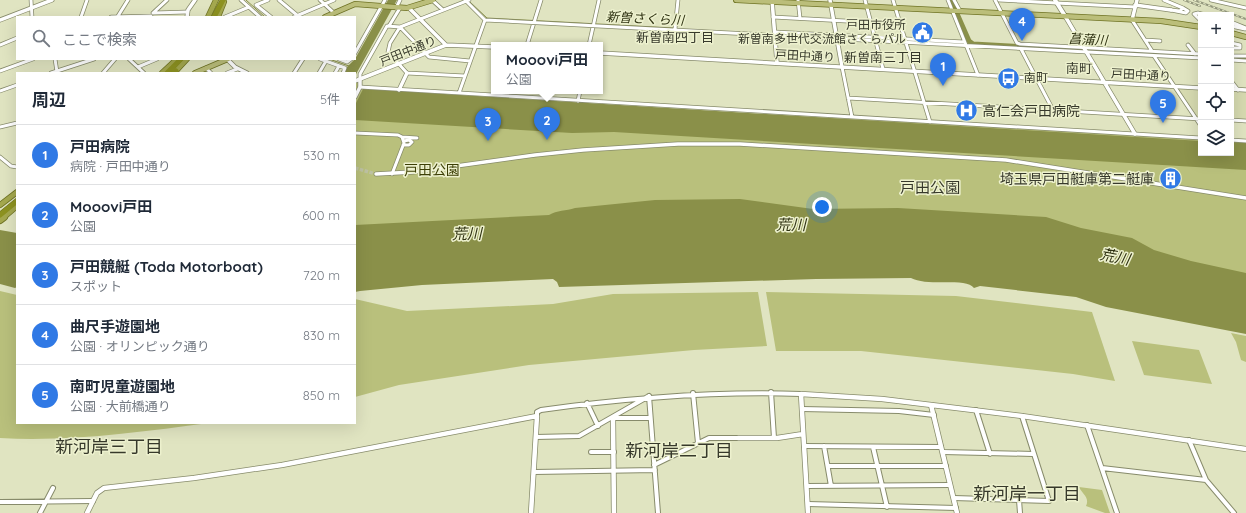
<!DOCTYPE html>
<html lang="ja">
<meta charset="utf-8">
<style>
body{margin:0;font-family:Quicksand,"Noto Sans JP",sans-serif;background:#f6f6f7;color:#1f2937}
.controls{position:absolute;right:12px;top:12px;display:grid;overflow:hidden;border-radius:0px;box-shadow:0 4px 16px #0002}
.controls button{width:36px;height:36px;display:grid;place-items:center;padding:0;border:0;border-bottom:1px solid #e0e1e3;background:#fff;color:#1f2937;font:20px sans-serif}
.you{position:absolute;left:822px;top:207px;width:14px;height:14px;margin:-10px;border:3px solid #fff;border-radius:50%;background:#1a73e8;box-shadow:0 0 0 6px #1a73e833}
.badge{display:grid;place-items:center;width:26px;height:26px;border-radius:50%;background:#3079e5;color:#fff;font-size:13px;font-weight:700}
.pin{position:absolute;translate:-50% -33px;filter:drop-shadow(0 1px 2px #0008)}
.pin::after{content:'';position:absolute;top:21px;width:14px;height:12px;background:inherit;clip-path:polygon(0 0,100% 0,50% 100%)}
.popup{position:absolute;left:491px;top:42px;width:112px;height:52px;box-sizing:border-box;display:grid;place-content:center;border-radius:0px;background:#fff;filter:drop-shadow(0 1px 3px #0005);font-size:13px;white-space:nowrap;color:#747a83}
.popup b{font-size:15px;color:#1f2937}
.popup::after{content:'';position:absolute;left:50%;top:100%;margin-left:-8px;border:8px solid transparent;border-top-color:#fff}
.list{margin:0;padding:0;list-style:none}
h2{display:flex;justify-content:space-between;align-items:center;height:52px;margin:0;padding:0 16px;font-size:17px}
h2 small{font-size:13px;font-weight:400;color:#747a83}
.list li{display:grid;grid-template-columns:26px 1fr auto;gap:12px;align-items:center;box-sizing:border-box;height:60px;padding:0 16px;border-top:1px solid #e0e1e3}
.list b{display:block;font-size:15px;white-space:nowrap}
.list p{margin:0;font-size:13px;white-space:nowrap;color:#747a83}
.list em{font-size:13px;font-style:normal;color:#747a83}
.icon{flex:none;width:22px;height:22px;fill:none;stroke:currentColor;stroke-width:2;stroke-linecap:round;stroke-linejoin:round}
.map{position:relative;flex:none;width:1246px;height:513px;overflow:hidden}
.search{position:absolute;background:#fff;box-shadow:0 4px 16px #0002;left:16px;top:16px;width:340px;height:44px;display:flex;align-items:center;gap:10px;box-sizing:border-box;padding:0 14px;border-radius:0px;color:#747a83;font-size:15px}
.panel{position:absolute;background:#fff;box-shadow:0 4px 16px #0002;left:16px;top:72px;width:340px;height:352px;border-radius:0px}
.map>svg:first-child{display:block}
.built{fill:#d6dab0}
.green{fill:#b9c07c}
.water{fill:#8a9049}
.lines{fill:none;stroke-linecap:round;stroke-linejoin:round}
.stream{stroke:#8a9049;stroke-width:1}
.river{stroke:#8a9049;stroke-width:5}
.tertiary-tunnel{stroke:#bec2a3;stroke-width:3.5;stroke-dasharray:3.5 1.5;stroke-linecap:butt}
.minor-far1-casing{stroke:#878b6b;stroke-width:4.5}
.minor-casing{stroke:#878b6b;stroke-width:6}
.tertiary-far1-casing{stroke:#878b6b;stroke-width:5}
.tertiary-casing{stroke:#878b6b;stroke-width:6}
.secondary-casing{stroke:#878b6b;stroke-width:5.5}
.primary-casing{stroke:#6f7324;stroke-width:6}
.trunk-far1-casing{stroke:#6f7324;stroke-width:6}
.trunk-casing{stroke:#6f7324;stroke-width:8}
.motorway-casing{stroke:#6f7324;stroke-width:6}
.minor-far1{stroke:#fff;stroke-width:3}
.minor{stroke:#fff;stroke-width:4}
.tertiary-far1{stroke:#fff;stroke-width:3.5}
.tertiary{stroke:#fff;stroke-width:4.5}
.secondary{stroke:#fff;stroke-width:4}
.primary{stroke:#bbbe7a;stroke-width:4.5}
.trunk-far1{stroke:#a4a84e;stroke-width:4.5}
.trunk{stroke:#a4a84e;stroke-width:6}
.motorway{stroke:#8d9221;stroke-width:5}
.rail-casing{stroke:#93977d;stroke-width:2}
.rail{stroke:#edf1ce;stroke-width:1;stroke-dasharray:2.5;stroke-linecap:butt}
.labels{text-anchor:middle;stroke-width:3;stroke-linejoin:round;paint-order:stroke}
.far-poi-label{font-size:12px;fill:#37392b;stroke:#edf1ce;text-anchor:end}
.far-street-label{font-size:12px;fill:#37392b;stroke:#edf1ce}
.far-water-label{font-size:13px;font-style:italic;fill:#303313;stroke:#edf1ce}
.far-neighbourhood-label{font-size:13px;fill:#37392b;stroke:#edf1ce}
.poi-label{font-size:14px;fill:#37392b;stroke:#edf1ce;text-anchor:start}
.park-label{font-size:14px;fill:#3c3f05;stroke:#edf1ce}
.neighbourhood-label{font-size:15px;fill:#37392b;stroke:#edf1ce}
.water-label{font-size:15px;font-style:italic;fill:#303313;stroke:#edf1ce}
.near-neighbourhood-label{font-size:18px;fill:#37392b;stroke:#edf1ce}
</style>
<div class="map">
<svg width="1246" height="513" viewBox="0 0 1246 513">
<rect width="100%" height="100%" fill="#e0e4c1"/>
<!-- built -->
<path class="built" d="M 1177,88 L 1201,89 L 1201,118 L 1196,117 Z
M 1231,91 L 1246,91 L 1246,120 L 1231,120 Z"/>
<!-- green -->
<path class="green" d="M 360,80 L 360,87 L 516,101 L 1201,138 L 1201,153 L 1231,153 L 1231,140 L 1246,141 L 1246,296 L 355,248 L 355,81 Z
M 0,291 L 17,295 L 17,423 L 209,423 C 142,432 68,442 0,438 Z
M 758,292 L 767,346 L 694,350 L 529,365 L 399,385 L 355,397 L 355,299 L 407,311 L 553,304 L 613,294 Z
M 766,292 L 956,296 L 1092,312 L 1115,381 L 1073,374 L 861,351 L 776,351 Z
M 1231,333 L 1246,336 L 1246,362 L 1241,360 L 1236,342 Z
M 1132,341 L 1199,350 L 1212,384 L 1144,375 Z
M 1079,487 L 1102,490 L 1110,513 L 1105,513 L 1086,506 C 1090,497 1082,494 1079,487 Z"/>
<!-- water -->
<path class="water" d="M 388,0 L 397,0 L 355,76 L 355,73 L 345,73 L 347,67 L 355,59 Z
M 363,89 L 1201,141 L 1201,153 L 1231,153 L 1231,142 L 1246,143 L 1246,170 L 614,132 L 572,133 L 355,120 L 355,105 Z
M 740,199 L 813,209 L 898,208 L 1046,217 L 1081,228 L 1132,238 L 1154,250 L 1191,261 L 1246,273 L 1246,334 L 1106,307 L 1076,297 L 980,286 L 974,288 C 966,277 927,287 911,278 L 816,279 L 559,287 L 557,282 L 553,279 L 422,285 L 360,291 L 355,292 L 355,225 L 549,215 C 557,210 566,211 575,208 L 655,200 Z
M 0,230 L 17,233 L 17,287 L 15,288 L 0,284 Z"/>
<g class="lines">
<!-- stream -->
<path class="stream" d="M 246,0 L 265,17
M 470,2 L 487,18 L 673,28
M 712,31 L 773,34
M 776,34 L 835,37
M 936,42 L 973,44
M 329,59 L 349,66"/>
<!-- river -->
<path class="river" d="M 951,0 L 969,41 L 973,44 L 1141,53
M 1231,58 L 1246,59"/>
<!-- tertiary-tunnel -->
<path class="tertiary-tunnel" d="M 355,168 L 376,174"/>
<defs>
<path id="minor-far1" d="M 31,0 L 32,17
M 241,0 L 260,17
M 268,0 L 256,5 L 271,17
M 279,0 L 298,16
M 320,0 L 334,13
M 432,0 L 443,10
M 465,0 L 485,20 L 1201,58
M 798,0 L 800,18
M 865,0 L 883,69
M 893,0 L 930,122
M 948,0 L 978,75
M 954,0 L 960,11
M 995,0 L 1017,43 L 1020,44 L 1201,54
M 999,0 L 1135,7
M 1164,0 L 1183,8
M 1211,0 L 1246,8
M 396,8 L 400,0
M 1183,8 L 1188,11 L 1186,13 L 1171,10 L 1180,11 Z
M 153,13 L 187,12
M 153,13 L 167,0
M 118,16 L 128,0
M 81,17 L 87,0
M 111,17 L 151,16
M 225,17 L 249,7
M 294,17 L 334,0
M 773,17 L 900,24
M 1132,20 L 1152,51
M 1201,21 L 1194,14 L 1198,13 L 1205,15
M 1231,22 L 1246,28
M 389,26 L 400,8
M 1231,26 L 1245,29
M 675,29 L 678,0
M 775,32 L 964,42
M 1145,40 L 1160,41
M 1231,43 L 1240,45 L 1240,48 L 1231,48
M 0,45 L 17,38
M 527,45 L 541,0
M 589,45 L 599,0
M 1188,45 L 1195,54
M 1021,49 L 1053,110
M 355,53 L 385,0
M 1154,56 L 1201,126
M 1231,56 L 1246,56
M 55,59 L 57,72
M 129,59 L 144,73
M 320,59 L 345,68 L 343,73
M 339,59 L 347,62 L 351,59
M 1231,60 L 1246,61
M 138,67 L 157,59
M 842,67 L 852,117
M 206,68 L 211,73
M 0,71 L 33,59
M 51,73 L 94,59
M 103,73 L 115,59
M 227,73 L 237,69
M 294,73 L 303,59
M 319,73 L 326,61
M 335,73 L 339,66
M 465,76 L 407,73 L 388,52 L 390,43 L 400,27 L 469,0
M 360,80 L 360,74 L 387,26 L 400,27 L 429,57 L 470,61
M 1231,81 L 1238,90
M 360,87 L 1201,138
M 0,91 L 17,85
M 459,93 L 485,20
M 848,98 L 1201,119
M 578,101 L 580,91
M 1231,120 L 1246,121
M 0,127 L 17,123
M 355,133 L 398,135 L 402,137 L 404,143 L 392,174
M 402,137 L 417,138
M 1231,140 L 1246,141
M 403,145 L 409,145 L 412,142 L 409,140 L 404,141
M 0,157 L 11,166 L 17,167"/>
<path id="minor" d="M 771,392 L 774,438
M 693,393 L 698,443
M 649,396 L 658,513
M 587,403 L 598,426
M 802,409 L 899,411 L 934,415
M 976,410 L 990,454
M 537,416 L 537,412 L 541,410 C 628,398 713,391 801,394
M 614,418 L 650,418
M 1087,425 L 1117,513
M 536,437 L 579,436 L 649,396
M 1189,440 L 1206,480 L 1234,513
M 804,446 L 941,447
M 824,446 L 831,486
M 873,447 L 887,507
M 591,452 L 614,452
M 943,452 L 1033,454
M 654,465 L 709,438 L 738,438
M 828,466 L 946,466
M 1102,468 L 1206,480
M 534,472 L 655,470
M 807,486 L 950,485
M 954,498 L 1049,501 L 1022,416
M 1019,500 L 1020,513
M 0,502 L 93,501
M 808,504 L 956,508
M 40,513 L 53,488"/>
<path id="tertiary-far1" d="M 772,0 L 777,63
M 830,0 L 842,67
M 1135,5 L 1171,10
M 409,8 L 446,45
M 1065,16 L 1135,134
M 187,17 L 188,10 L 195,0
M 0,20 L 52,0
M 1132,20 L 1137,0
M 600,53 L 1201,88
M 227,59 L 235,67 L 247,73
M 355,81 L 446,45 L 494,47
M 1231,89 L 1246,90
M 399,90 L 407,73
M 355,97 L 360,87 L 360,80
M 376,174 L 413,172 L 535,155 L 583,150 L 678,144 L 740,144 L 1006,160 L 1246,198"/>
<path id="tertiary" d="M 931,405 L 957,513
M 613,418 L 614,513
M 738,438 L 777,438 L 803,434
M 87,513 L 97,493 L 104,488 L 194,478 L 282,465 L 537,416 L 531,513
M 808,513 L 801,394 L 882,399 L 1022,416 L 1246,449"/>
<path id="secondary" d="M 1055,0 L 1065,16"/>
<path id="primary" d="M 736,0 L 1161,21 L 1201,27
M 325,17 L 355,4 L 407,8 L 433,0
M 1231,33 L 1246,37
M 195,73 L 228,59"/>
<path id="trunk-far1" d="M 208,17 L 216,0
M 218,17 L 224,2
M 162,73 L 177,59
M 174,73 L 187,59
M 0,205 L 17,192
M 3,218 L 17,206"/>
<path id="trunk" d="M 0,220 L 4,217"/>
<path id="motorway" d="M 214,17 L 223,0
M 167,73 L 181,59
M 174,73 L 176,71
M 0,215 L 17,201"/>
</defs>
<!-- minor-far1 casing -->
<use href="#minor-far1" class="minor-far1-casing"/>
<!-- minor casing -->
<use href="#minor" class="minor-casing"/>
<!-- tertiary-far1 casing -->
<use href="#tertiary-far1" class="tertiary-far1-casing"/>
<!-- tertiary casing -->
<use href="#tertiary" class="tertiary-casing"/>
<!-- secondary casing -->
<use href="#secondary" class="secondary-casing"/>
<!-- primary casing -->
<use href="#primary" class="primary-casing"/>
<!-- trunk-far1 casing -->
<use href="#trunk-far1" class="trunk-far1-casing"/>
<!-- trunk casing -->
<use href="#trunk" class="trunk-casing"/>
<!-- motorway casing -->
<use href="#motorway" class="motorway-casing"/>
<!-- minor-far1 -->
<use href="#minor-far1" class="minor-far1"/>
<!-- minor -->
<use href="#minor" class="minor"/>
<!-- tertiary-far1 -->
<use href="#tertiary-far1" class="tertiary-far1"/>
<!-- tertiary -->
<use href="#tertiary" class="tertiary"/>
<!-- secondary -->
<use href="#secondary" class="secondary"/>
<!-- primary -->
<use href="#primary" class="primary"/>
<!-- trunk-far1 -->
<use href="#trunk-far1" class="trunk-far1"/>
<!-- trunk -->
<use href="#trunk" class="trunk"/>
<!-- motorway -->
<use href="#motorway" class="motorway"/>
<defs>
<path id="rail" d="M 1184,0 L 1200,6
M 1194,0 L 1246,19"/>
</defs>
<!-- rail casing -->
<use href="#rail" class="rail-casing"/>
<!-- rail -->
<use href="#rail" class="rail"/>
</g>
<!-- icons -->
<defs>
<symbol id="civic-disc" viewBox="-11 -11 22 22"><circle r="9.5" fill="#3079e5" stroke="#edf1ce"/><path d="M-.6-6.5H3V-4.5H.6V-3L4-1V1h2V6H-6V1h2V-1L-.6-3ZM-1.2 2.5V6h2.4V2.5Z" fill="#fff"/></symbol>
<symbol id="bus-disc" viewBox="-11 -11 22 22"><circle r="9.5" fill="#3079e5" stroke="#edf1ce"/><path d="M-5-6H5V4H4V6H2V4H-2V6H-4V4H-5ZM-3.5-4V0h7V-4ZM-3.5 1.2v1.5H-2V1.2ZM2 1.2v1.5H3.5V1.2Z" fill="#fff"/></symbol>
<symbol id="hospital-disc" viewBox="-11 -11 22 22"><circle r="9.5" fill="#3079e5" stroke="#edf1ce"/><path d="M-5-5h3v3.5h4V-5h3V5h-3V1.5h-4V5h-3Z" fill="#fff"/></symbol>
<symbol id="building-disc" viewBox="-11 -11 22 22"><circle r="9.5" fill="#3079e5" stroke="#edf1ce"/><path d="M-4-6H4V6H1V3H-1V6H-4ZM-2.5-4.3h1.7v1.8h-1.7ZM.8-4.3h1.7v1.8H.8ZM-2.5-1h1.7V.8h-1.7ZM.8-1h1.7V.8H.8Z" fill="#fff"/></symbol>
</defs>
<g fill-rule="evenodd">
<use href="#civic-disc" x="910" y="20" width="25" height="25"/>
<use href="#bus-disc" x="996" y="66" width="25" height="25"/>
<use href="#hospital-disc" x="954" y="98" width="25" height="25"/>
<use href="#building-disc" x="1158" y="166" width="25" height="25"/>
</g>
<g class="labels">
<!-- far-poi labels -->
<g class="far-poi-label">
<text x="906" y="29">戸田市役所<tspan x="906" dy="14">新曽南多世代交流館さくらパル</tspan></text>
<text x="1024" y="82" text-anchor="start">南町</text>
</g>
<!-- far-street labels -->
<g class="far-street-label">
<text transform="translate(408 51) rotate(-22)" y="4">戸田中通り</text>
<text transform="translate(805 56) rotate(3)" y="4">戸田中通り</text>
<text transform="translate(1141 75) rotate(3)" y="4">戸田中通り</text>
</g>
<!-- far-water labels -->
<g class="far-water-label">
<text transform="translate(645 18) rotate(3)" y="5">新曽さくら川</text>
<text transform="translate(1088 39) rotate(3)" y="5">菖蒲川</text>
</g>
<!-- far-neighbourhood labels -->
<g class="far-neighbourhood-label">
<text x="675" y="42">新曽南四丁目</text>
<text x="883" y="62">新曽南三丁目</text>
<text x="1079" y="73">南町</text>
</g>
<!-- poi labels -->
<g class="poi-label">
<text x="982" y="116">高仁会戸田病院</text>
<text x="1154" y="184" text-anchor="end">埼玉県戸田艇庫第二艇庫</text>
</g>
<!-- park labels -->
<g class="park-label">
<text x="432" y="175">戸田公園</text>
</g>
<!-- neighbourhood labels -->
<g class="neighbourhood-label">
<text x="930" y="193">戸田公園</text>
</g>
<!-- water labels -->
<g class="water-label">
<text x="791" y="230">荒川</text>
<text transform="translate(467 234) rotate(-1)" y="5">荒川</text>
<text transform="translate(1115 257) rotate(11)" y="5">荒川</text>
</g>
<!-- near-neighbourhood labels -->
<g class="near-neighbourhood-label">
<text x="109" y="453">新河岸三丁目</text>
<text x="679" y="457">新河岸二丁目</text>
<text x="1027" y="500">新河岸一丁目</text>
</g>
</g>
</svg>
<div class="controls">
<button>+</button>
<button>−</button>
<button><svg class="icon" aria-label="locate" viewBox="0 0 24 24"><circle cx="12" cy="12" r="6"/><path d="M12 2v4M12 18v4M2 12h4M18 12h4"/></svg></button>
<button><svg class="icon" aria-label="layers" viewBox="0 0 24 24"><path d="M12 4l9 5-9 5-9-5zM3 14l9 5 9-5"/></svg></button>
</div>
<div class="you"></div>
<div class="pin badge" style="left:943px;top:86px">1</div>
<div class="pin badge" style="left:547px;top:140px">2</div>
<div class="popup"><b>Mooovi戸田</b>公園</div>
<div class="pin badge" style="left:488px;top:141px">3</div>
<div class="pin badge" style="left:1022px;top:41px">4</div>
<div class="pin badge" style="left:1163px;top:123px">5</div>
<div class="search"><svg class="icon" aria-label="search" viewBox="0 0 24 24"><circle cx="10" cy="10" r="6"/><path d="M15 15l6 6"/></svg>ここで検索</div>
<section class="panel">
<h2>周辺<small>5件</small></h2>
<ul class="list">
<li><span class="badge">1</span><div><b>戸田病院</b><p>病院 · 戸田中通り</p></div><em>530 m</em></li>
<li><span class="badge">2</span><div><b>Mooovi戸田</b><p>公園</p></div><em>600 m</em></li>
<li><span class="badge">3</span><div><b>戸田競艇 (Toda Motorboat)</b><p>スポット</p></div><em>720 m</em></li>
<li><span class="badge">4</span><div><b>曲尺手遊園地</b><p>公園 · オリンピック通り</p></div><em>830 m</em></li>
<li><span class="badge">5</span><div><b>南町児童遊園地</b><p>公園 · 大前橋通り</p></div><em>850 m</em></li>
</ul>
</section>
</div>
